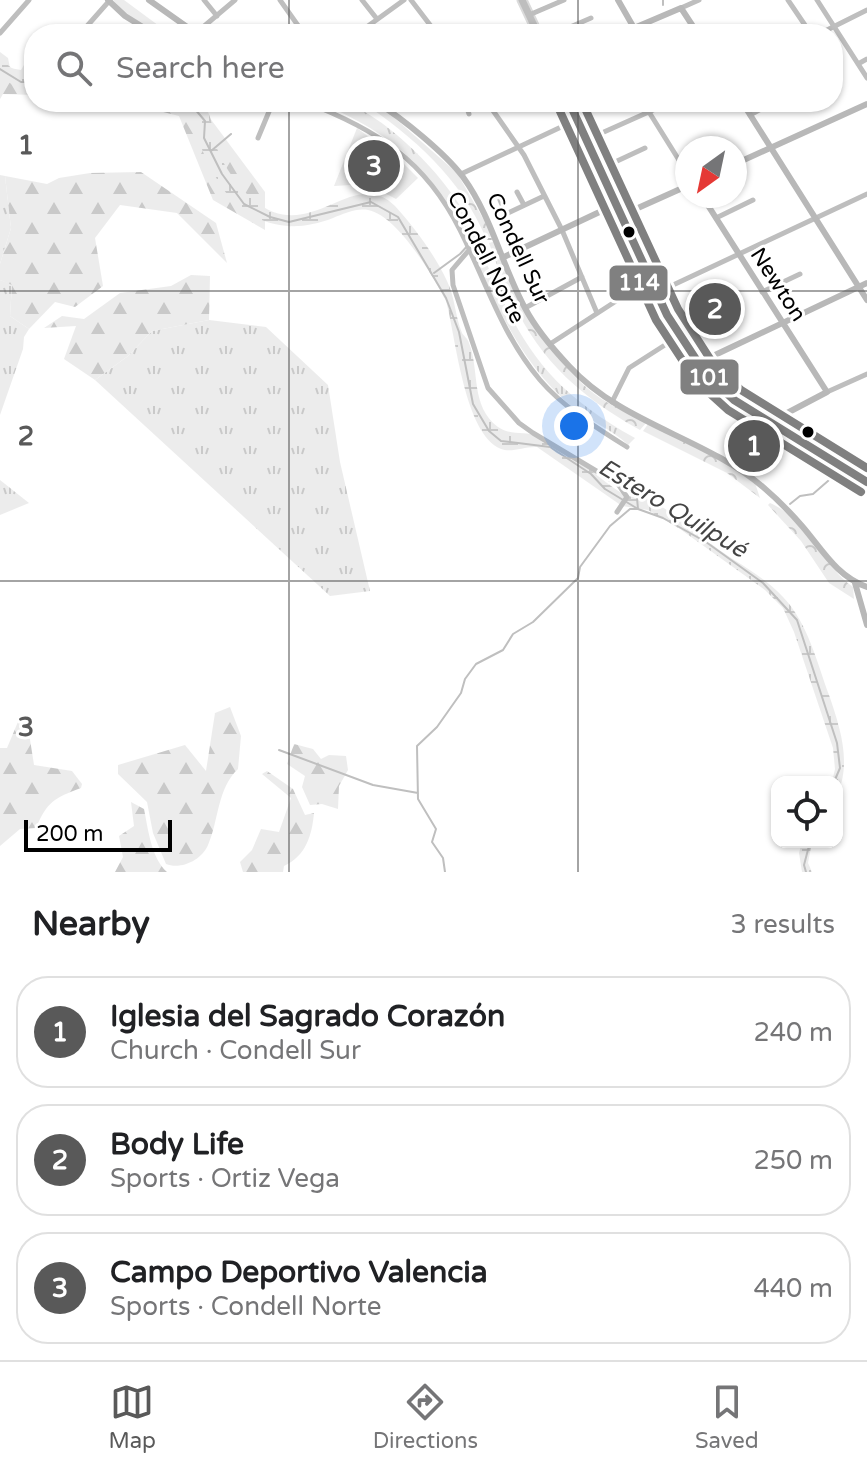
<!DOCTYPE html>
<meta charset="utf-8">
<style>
body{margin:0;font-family:"Varela Round",sans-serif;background:#f2f2f2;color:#202124}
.controls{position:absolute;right:24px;bottom:24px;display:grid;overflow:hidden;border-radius:16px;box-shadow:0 2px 6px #0004}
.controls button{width:72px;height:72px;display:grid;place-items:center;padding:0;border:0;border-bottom:2px solid #e0e0e0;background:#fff;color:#202124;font:40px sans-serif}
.compass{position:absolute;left:675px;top:136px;width:72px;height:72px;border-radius:50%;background:#fff;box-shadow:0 2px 6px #0004;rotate:213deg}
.scale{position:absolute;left:24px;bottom:20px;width:148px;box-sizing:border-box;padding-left:8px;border:4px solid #000;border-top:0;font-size:22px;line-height:28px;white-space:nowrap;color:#000;-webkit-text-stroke:6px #fff;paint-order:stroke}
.you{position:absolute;left:574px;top:426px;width:28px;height:28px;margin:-20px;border:6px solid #fff;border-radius:50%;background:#1a73e8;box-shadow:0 0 0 12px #1a73e833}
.badge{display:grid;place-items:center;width:52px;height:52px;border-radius:50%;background:#595959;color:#fff;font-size:26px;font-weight:700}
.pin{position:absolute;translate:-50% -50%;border:4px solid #fff;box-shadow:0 2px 8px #0006}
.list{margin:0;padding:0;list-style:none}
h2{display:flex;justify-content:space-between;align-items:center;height:104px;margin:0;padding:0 32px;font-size:34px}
h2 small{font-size:26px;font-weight:400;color:#757577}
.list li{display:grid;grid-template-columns:52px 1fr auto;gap:24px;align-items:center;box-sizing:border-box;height:112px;margin:0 16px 16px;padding:0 16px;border:2px solid #e0e0e0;border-radius:32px}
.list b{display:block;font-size:30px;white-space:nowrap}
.list p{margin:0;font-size:26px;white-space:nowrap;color:#757577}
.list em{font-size:26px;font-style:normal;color:#757577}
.icon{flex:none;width:44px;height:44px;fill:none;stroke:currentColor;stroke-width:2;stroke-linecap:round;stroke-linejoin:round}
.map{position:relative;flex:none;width:867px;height:872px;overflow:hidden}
.search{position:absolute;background:#fff;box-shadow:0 2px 6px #0004;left:24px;right:24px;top:24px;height:88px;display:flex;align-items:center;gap:20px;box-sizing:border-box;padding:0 28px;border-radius:32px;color:#757577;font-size:30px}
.sheet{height:488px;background:#fff}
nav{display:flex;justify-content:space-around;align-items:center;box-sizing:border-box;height:112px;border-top:2px solid #e0e0e0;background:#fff;font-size:22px;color:#757577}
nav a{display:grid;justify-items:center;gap:4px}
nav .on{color:#595959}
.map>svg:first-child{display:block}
.grass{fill:url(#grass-tufts)}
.forest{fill:url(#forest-firs)}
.wetland{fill:url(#wetland-marsh)}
.park{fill:url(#park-crowns)}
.garden{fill:#ececec}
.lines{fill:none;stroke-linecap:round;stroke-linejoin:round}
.stream{stroke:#bfbfbf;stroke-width:2}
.primary-casing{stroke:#dbdbdb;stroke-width:11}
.street{stroke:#bebebe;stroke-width:5}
.secondary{stroke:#b8b8b8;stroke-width:6}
.primary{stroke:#bebebe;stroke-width:7}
.bus-1-casing{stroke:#fff;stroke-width:14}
.bus-2-casing{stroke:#fff;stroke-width:14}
.bus-3-casing{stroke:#fff;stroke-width:14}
.bus-1{stroke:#808080;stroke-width:8}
.bus-2{stroke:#808080;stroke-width:8}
.bus-3{stroke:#808080;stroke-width:8}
.grid{fill:none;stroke:#595959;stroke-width:2;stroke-opacity:0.55}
.bus-dot{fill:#000;stroke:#fff;stroke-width:3}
.labels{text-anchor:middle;stroke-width:6;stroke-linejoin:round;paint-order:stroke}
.street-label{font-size:22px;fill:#000;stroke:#fff}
.water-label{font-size:24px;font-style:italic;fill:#444;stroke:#fff}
.grid-label{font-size:26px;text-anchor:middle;font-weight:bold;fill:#595959;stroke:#fff;stroke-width:6;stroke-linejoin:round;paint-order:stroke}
.line-badge{stroke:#fff;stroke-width:3}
.badge-label{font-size:22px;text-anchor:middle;font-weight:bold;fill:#fff}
</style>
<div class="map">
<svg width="867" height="872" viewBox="0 0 867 872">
<defs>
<pattern id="grass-tufts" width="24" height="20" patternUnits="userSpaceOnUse" patternTransform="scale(2)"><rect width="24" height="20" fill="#ececec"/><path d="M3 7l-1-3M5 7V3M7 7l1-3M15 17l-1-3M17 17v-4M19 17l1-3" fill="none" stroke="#c9c9c9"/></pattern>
<pattern id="forest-firs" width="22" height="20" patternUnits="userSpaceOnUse" patternTransform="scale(2)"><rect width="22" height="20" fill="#ececec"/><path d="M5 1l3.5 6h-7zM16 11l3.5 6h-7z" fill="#c9c9c9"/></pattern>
<pattern id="wetland-marsh" width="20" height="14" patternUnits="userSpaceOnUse" patternTransform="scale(2)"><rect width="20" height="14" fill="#ececec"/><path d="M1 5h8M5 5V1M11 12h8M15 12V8" fill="none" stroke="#c9c9c9"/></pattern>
<pattern id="park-crowns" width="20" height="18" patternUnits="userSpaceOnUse" patternTransform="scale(2)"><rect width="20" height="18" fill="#ececec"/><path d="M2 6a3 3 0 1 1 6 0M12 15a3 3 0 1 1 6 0" fill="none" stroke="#c9c9c9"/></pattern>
</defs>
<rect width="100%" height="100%" fill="#fff"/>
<!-- grass -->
<path class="grass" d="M 113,0 L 124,0 L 170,34 C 148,34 126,16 113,0 Z
M 318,102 C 328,102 340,100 349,104 C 394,122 466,195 477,243 L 472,247 L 469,245 C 432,169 396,135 318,102 Z
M 0,175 L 5,176 L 11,228 L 0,264 Z
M 479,245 C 518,340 542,386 635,438 L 628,445 C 612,429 589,421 571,406 C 525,367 502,316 476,263 L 473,251 Z
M 0,280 L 12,284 L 10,316 L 29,329 L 24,337 L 23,349 L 0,415 Z
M 209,320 L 266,327 L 328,385 L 340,462 L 370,591 L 330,596 L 95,380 L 128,356 L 152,331 Z
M 0,480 L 29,503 L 0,515 Z"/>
<!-- forest -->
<path class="forest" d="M 0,52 L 8,58 L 10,68 L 21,70 L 24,65 L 34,70 L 34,95 L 3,94 L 0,99 Z
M 124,102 L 198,102 L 265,192 L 265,230 L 213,200 L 179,116 Z
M 141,172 L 216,223 L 227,263 L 177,213 L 120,205 L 95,238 L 103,286 L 75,307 L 55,302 L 29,329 L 10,316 L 12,285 L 0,280 L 0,264 L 11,228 L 5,176 L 47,184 L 59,178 L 90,173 Z
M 191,275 L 210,276 L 209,320 L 152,331 L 128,356 L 95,380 L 64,359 L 76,326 L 44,328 L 62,316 L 84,319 L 120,293 L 171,286 Z
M 230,707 L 241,736 L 238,769 C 217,789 219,820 208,845 C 202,860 181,870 166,864 L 153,833 L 147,802 L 118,774 L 118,765 L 185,745 L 206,771 L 215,713 Z
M 20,717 L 29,733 L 34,765 L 72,771 L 82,784 L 81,788 C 54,798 47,802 36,828 L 20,829 L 0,846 L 0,748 L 7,748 Z
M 294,744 L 313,749 L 321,759 L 329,755 L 346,756 L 348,770 L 339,786 L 338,809 L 322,804 L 310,805 L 302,787 L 305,776 L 287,764 Z
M 267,771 L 293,789 L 305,815 L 314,813 C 312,835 306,856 284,866 L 283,872 L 243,872 L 240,862 L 252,850 L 261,829 L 279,832 L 291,798 L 262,774 Z
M 131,802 L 144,809 C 148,828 151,858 167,872 L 115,872 L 123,857 L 119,836 L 134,826 Z"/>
<!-- wetland -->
<path class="wetland" d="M 0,57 C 10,69 18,73 34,74 L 34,89 L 13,85 L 2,78 Z
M 186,102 L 202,102 C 215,118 211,135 219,153 C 225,168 238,186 250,197 C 309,251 352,163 395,206 C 414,227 435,255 447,281 C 455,297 455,316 462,333 C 464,336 468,339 469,343 C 480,371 470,406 498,427 C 511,436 525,431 538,436 C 546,439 553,444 560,448 C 583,461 600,480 623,494 C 631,499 638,495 646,498 C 667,508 688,525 705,539 C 730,560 761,573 783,597 C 808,623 817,663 829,695 C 840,727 852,763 837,795 L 837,782 L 832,782 L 835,769 L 833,748 L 794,632 L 783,608 L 765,590 L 680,529 L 648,510 L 622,506 L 537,447 C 525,446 512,453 501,449 C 464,434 456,337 446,301 C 433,276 397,215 368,210 C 356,208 343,214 333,218 C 299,231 270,229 240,208 C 226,197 206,163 201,146 C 194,126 204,118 186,102 Z
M 802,842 L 812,842 L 808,863 L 812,872 L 802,872 L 799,853 Z"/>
<!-- park -->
<path class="park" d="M 362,102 L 372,102 L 389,113 L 457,173 L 493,236 L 486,238 C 461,179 414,137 362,102 Z
M 496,241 C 514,291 546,352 587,388 C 604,403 626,412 646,423 L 640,430 C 553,381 521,335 489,243 Z
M 648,424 L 711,453 L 755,483 L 760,498 L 727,473 L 643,431 Z
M 770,503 C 806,518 822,565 853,587 L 854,599 L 829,583 L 801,541 L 768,505 Z"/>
<!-- garden -->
<path class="garden" d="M 357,128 L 402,162 L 418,178 L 396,199 L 367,184 L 334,186 Z"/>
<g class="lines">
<!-- stream -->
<path class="stream" d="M 663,5 L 663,0
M 0,69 L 21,82 L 34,82
M 189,102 L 205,121 L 204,138 L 222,174 L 244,204 L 270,217 L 289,222 L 371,202 L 398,217 L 446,298 L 459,332 L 473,404 L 489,431 L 501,441 L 550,447 L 591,474 L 605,489 L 638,509 L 663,518 L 706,542 L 763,583 L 797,620 L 837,743 L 840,768 L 834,782
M 211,151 L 231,134
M 487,239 L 491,239
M 434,273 L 460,254 L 470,243 L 477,242
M 790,504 L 800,496 L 813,494 L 836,474
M 279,750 L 373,785 L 418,793
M 445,872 L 443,858 L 432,842 L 436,829 L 418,799 L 417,746 L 437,727 L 461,693 L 465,679 L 476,664 L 503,650 L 513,634 L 533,622 L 578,578 L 580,567 L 610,526 L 630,509 L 638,509 L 637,498
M 806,872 L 804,865 L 810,842"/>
<defs>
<path id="primary" d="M 522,0 L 538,34
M 569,102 L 667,315 L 705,373 L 734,400 L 867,482"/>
</defs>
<!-- primary casing -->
<use href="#primary" class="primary-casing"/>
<!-- street -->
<path class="street" d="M 204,0 L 217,16
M 280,0 L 304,34
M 362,0 L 377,19
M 411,0 L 437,34
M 788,0 L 811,34
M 817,0 L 867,78
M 681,8 L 699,0
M 529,15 L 564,0
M 0,33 L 29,0
M 196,33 L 235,0
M 80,34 L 110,0
M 357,34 L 404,0
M 554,34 L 591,18
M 622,34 L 634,28
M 819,34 L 867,10
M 858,64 L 867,59
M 305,102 C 376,129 425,160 460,230 C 486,282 502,335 540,380 C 563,407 597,428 627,447
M 465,102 L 469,114
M 487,102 L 524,155 L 562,230 L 597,313
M 385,108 L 396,102
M 649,112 L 687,173
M 750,115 L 774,102
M 258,138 L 273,102
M 586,140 L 671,102
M 600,169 L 645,148
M 461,174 L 576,120
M 517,192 L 524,205
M 500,200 L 506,214 L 544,196
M 716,218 L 753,200
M 469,250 L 452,270 L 453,285 L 488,388 L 519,423 L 533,433 L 618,484 L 627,497 L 617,512
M 762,292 L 800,274
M 656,293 L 867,194
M 525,308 L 582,277
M 550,344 L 650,279
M 827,392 L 867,374
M 612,402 L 629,368 L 679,336
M 854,474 L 867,468"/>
<!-- secondary -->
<path class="secondary" d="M 108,0 L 125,16 L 154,34
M 149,0 L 197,34
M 618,0 L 634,28 L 681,8 L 698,34
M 376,102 C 402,118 445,153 463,177 C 492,217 502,266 525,308 C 536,329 553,349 569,366 C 622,424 704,437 763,487 C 777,499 790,512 802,526 C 822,549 836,576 867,587
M 742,102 L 867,300
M 735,164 L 867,104
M 702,196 L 827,392 L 770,422
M 504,257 L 608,208 L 629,212 L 687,186
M 698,363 L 867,283
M 855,583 L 867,625"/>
<!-- primary -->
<use href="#primary" class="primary"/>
<defs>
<path id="bus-1" d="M 569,102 L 667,315 L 705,373 L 734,400 L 867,482"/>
<path id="bus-2" d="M 558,107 L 656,320 L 696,381 L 728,410 L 861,492"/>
<path id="bus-3" d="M 582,102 L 678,309 L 714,365 L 741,390 L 867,468"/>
</defs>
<!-- bus-1 casing -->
<use href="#bus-1" class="bus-1-casing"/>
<!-- bus-2 casing -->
<use href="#bus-2" class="bus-2-casing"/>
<!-- bus-3 casing -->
<use href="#bus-3" class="bus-3-casing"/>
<!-- bus-1 -->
<use href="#bus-1" class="bus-1"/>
<!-- bus-2 -->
<use href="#bus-2" class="bus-2"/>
<!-- bus-3 -->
<use href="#bus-3" class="bus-3"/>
</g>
<!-- grid -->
<path class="grid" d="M 289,0 L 289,34M 578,0 L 578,34M 289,102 L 289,872M 578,102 L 578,872M 0,291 L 867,291M 0,581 L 867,581"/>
<!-- markers -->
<g class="bus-dot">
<circle cx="629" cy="232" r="7"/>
<circle cx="808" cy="432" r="7"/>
</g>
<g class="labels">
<!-- street labels -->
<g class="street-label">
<text transform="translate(519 248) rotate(65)" y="8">Condell Sur</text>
<text transform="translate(487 257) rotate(63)" y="8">Condell Norte</text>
<text transform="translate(779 284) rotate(57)" y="8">Newton</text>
</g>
<!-- water labels -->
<g class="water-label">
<text transform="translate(673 508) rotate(31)" y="8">Estero Quilpué</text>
</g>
</g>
<g class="grid-label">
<text x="26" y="154">1</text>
<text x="26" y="445">2</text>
<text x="26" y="736">3</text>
</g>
<g class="line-badge">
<rect x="608" y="264" width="61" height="38" rx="8" fill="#808080"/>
<rect x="679" y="358" width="61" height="38" rx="8" fill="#808080"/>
</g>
<g class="badge-label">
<text x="639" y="290">114</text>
<text x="709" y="385">101</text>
</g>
</svg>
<div class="controls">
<button><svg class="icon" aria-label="locate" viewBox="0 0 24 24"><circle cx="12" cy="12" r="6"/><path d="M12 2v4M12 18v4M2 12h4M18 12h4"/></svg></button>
</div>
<svg class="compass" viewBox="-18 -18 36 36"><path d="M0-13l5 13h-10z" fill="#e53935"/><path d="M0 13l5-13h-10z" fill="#757577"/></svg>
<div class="scale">200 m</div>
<div class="you"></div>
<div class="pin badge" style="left:754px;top:446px">1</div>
<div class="pin badge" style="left:715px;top:309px">2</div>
<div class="pin badge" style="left:374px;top:166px">3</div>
<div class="search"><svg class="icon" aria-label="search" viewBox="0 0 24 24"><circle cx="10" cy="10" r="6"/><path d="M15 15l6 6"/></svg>Search here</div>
</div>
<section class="sheet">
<h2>Nearby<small>3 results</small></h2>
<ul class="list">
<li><span class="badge">1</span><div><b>Iglesia del Sagrado Corazón</b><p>Church · Condell Sur</p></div><em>240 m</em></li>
<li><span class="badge">2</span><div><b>Body Life</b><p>Sports · Ortiz Vega</p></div><em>250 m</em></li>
<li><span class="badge">3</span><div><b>Campo Deportivo Valencia</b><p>Sports · Condell Norte</p></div><em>440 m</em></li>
</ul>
</section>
<nav>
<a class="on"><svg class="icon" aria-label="map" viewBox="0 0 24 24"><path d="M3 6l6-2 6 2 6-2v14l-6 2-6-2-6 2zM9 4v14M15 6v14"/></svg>Map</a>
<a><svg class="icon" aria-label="directions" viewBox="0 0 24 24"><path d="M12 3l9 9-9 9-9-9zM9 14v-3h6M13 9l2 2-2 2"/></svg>Directions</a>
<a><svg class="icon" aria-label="saved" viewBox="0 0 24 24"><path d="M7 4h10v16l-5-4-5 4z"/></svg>Saved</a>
</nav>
